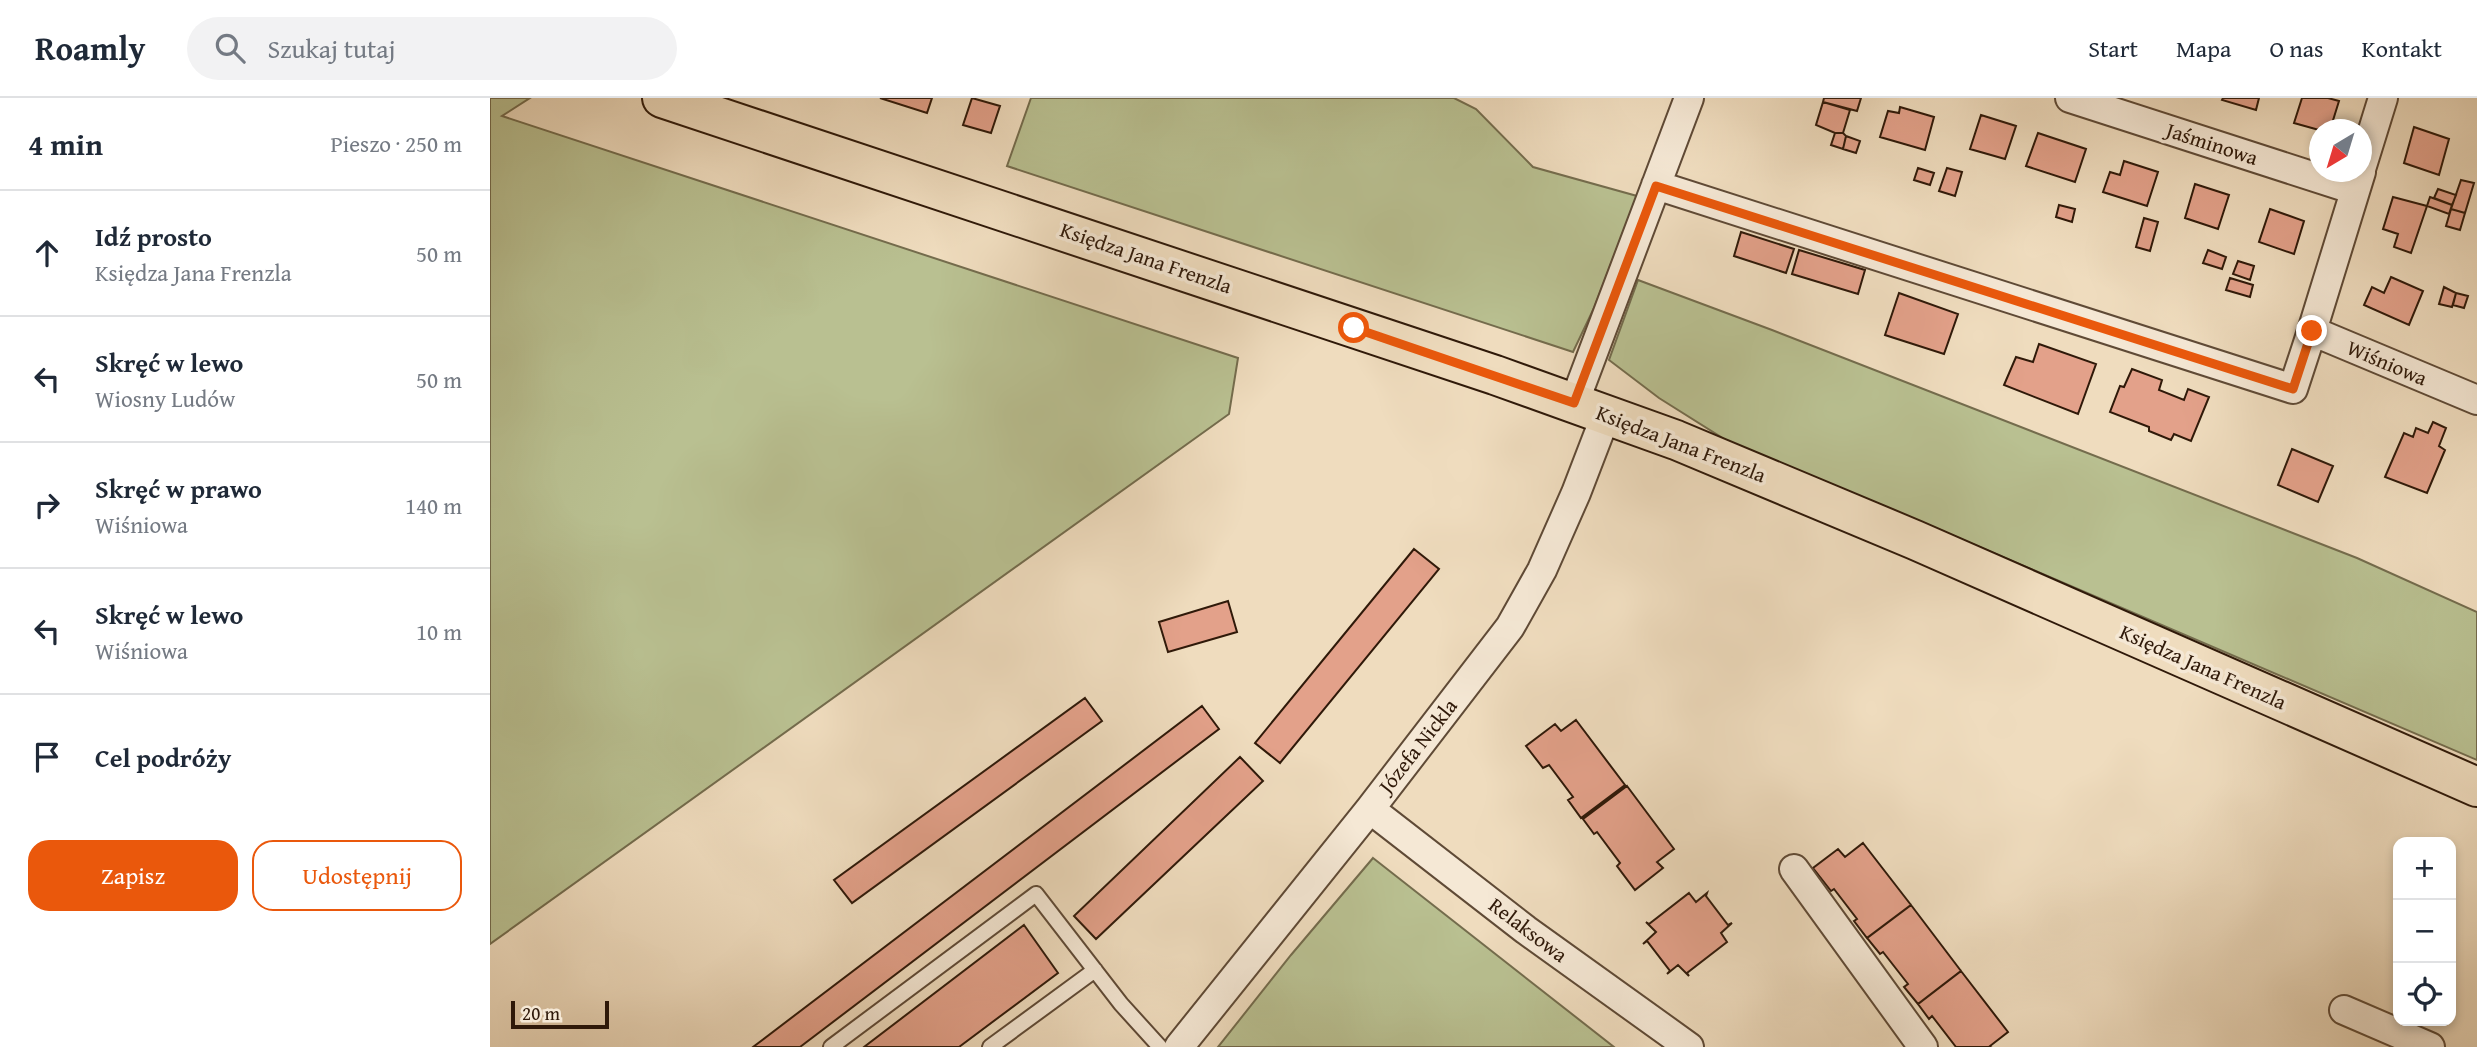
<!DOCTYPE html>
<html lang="pl">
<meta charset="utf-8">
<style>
body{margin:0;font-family:"Gentium Book Plus",serif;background:#f2f2f3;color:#1f2937}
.controls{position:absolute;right:21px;bottom:21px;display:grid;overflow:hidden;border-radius:14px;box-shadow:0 4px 10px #0003}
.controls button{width:63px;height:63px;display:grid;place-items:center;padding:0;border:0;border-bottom:2px solid #e0e1e3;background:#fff;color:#1f2937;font:35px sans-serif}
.compass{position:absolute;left:1819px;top:21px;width:63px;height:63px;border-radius:50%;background:#fff;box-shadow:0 4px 10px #0003;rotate:218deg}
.scale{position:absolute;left:21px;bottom:18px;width:98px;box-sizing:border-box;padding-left:7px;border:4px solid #2f1909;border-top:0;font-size:19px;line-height:24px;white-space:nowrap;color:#2f1909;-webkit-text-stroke:5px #f5e8d5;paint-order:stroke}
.stop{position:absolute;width:21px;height:21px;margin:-16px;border:5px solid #ea580c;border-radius:50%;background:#fff}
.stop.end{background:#ea580c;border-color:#fff;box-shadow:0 2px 7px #0008}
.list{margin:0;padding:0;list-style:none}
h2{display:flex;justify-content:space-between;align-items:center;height:91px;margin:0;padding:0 28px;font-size:30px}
h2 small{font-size:23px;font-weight:400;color:#747a83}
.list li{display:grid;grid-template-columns:46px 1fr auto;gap:21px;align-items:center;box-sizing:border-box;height:126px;padding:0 28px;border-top:2px solid #e0e1e3}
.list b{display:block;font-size:26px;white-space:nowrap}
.list p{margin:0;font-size:23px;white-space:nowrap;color:#747a83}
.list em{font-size:23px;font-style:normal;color:#747a83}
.actions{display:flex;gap:14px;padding:21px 28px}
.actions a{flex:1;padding:16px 0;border:2px solid #ea580c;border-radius:21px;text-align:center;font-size:24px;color:#ea580c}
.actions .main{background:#ea580c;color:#fff}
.icon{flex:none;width:38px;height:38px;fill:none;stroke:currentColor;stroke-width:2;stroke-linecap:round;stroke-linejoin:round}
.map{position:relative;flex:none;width:1987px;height:949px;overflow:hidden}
header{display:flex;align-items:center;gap:42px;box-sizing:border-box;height:98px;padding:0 35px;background:#fff;border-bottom:2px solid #e0e1e3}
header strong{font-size:33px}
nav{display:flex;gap:38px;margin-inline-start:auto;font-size:24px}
.search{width:490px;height:63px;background:#f2f2f3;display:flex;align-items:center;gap:18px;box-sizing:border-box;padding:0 24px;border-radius:38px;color:#747a83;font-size:26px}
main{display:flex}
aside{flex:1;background:#fff}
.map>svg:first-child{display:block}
.green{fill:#b9c091;stroke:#746c4d;stroke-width:2}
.building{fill:#e3a18a;stroke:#2f1909;stroke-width:2}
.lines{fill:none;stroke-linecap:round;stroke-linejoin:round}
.service-casing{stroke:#5f4a36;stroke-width:18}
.minor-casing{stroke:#5f4a36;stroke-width:32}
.primary-casing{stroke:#2f1909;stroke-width:42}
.service{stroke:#f5e8d5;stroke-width:14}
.minor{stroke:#f5e8d5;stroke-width:28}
.primary{stroke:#efdcbe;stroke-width:38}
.route{stroke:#ea580c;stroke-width:9}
.labels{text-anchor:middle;stroke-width:7;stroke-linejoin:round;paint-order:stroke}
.street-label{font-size:21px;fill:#2f1909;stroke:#f5e8d5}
</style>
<header>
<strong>Roamly</strong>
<div class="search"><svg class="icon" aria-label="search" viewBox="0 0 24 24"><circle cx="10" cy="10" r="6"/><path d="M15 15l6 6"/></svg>Szukaj tutaj</div>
<nav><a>Start</a><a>Mapa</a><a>O nas</a><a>Kontakt</a></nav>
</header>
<main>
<aside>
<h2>4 min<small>Pieszo · 250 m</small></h2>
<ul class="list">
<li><svg class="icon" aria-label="ahead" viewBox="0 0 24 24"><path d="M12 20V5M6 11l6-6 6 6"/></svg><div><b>Idź prosto</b><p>Księdza Jana Frenzla</p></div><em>50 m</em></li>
<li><svg class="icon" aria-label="left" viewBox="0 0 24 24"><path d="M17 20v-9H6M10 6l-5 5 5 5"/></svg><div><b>Skręć w lewo</b><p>Wiosny Ludów</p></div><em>50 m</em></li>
<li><svg class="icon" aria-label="right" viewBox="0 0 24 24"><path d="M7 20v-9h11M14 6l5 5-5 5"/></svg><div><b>Skręć w prawo</b><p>Wiśniowa</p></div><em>140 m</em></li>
<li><svg class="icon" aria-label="left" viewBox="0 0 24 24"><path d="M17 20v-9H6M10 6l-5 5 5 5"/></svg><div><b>Skręć w lewo</b><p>Wiśniowa</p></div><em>10 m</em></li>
<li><svg class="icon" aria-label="arrive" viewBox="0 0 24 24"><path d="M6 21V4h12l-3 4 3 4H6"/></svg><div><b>Cel podróży</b></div></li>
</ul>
<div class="actions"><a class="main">Zapisz</a><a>Udostępnij</a></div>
</aside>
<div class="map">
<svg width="1987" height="949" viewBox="0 0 1987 949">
<rect width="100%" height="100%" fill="#efdcbe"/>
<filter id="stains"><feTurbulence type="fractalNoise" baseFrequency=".00286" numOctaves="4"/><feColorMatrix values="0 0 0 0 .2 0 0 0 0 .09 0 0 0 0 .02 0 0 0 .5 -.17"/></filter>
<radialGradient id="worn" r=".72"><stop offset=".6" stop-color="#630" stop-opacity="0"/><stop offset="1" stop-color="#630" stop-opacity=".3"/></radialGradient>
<!-- green -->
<path class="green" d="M 0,0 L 40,0 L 12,18 L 748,260 L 739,316 L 0,846 Z
M 541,0 L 964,0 L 986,11 L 1043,69 L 1147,98 L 1104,210 L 1083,254 L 517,68 Z
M 1148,182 L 1282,232 L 1867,460 L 1987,514 L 1987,662 L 1394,408 L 1247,349 L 1169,300 L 1119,262 Z
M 883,760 L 1124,949 L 728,949 L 801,857 Z"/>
<!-- building -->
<path class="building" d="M 390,0 L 442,0 L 437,15 Z
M 482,0 L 510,8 L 501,35 L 473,27 Z
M 1334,0 L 1371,0 L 1367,13 L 1333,4 Z
M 1733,0 L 1769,0 L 1766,12 L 1732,2 Z
M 1812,0 L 1838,0 L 1849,3 L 1840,32 L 1829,32 L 1804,25 Z
M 1333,4 L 1360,12 L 1353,35 L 1345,35 L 1326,27 Z
M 1410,9 L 1444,19 L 1435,52 L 1390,39 L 1398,13 L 1409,15 Z
M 1491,17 L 1526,28 L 1515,61 L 1480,51 Z
M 1924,29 L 1959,41 L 1949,77 L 1914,65 Z
M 1345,35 L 1353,35 L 1356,38 L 1353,51 L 1341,47 Z
M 1548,35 L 1596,51 L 1585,84 L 1536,68 Z
M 1356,38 L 1370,43 L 1366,55 L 1353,51 Z
M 1634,63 L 1668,74 L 1657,108 L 1613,94 L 1620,74 L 1630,77 Z
M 1428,70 L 1444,75 L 1440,87 L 1424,82 Z
M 1457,70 L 1472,74 L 1465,98 L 1449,93 Z
M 1971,82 L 1984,85 L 1975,115 L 1961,111 Z
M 1705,86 L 1739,97 L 1728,131 L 1695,120 Z
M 1948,91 L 1966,97 L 1962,107 L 1944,100 Z
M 1903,99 L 1937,108 L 1921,155 L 1904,149 L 1908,136 L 1893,131 Z
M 1940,99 L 1962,107 L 1959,116 L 1937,108 Z
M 1569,107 L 1585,111 L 1582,124 L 1566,119 Z
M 1780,111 L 1814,123 L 1804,156 L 1769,144 Z
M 1961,111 L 1975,115 L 1970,132 L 1956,128 Z
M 1654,120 L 1668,124 L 1660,153 L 1646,149 Z
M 1251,134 L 1304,151 L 1296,175 L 1244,158 Z
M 1309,152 L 1375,172 L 1368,196 L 1302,176 Z
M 1718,152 L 1736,159 L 1732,171 L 1713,165 Z
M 1748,163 L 1764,168 L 1760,182 L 1743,176 Z
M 1901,179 L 1933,193 L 1919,227 L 1874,207 L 1882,189 L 1894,195 Z
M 1740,180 L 1763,187 L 1760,199 L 1736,192 Z
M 1954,189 L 1966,195 L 1962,209 L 1949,206 Z
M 1409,195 L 1468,216 L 1454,256 L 1395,237 Z
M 1966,195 L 1978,198 L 1974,210 L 1963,207 Z
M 1549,246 L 1606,266 L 1588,316 L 1514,287 L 1526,259 L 1543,264 Z
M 1642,271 L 1672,282 L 1669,292 L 1694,302 L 1698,291 L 1719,299 L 1701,343 L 1684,336 L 1681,342 L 1659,333 L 1659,329 L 1620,314 L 1630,288 L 1634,289 Z
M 1943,324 L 1956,330 L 1949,348 L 1955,352 L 1937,395 L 1895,379 L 1914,335 L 1923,339 L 1926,330 L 1938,335 Z
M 1802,351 L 1843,368 L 1828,404 L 1788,387 Z
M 924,451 L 949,471 L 790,665 L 765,645 Z
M 738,503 L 747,534 L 678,554 L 669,524 Z
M 595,600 L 612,623 L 362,805 L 344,782 Z
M 712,608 L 729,631 L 310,949 L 263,949 Z
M 1086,622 L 1135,687 L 1091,720 L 1078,702 L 1083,699 L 1059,667 L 1053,670 L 1036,648 L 1065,626 L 1071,633 Z
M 750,659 L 773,683 L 606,841 L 584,818 Z
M 1137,688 L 1184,751 L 1167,764 L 1173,770 L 1145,792 L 1127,768 L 1130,765 L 1107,734 L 1104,736 L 1093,721 Z
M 1373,745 L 1421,807 L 1377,840 L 1364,823 L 1367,821 L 1344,791 L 1341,793 L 1323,770 L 1348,751 L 1355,759 Z
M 1199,795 L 1206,804 L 1217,795 L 1216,798 L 1238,827 L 1242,825 L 1231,835 L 1237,844 L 1197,875 L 1199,878 L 1188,867 L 1177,876 L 1180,873 L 1157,843 L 1153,846 L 1166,834 L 1156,824 L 1159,826 Z
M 1421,807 L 1471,873 L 1428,906 L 1414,889 L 1418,886 L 1393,854 L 1390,856 L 1377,840 Z
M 534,827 L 568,875 L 469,949 L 374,949 Z
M 1471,873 L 1518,934 L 1500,948 L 1501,949 L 1466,949 L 1442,918 L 1439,921 L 1428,906 Z"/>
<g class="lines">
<defs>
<path id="service" d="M 341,949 L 546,796 L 631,906 L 670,949
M 500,949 L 605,872"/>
<path id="minor" d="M 1580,0 L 1865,92
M 1871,71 L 1893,0
M 1166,87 L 1803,291 L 1822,233 L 1987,302
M 1822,233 L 1871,74
M 1084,305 L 1199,0
M 880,711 L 1036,832 L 1199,949
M 1304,771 L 1433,949
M 1854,912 L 1940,949
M 689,949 L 880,711 L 1020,529 L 1052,472 L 1086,395 L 1116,317"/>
<path id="primary" d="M 172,0 L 1005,277 L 1186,342 L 1425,442 L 1987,689"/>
</defs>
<!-- service casing -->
<use href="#service" class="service-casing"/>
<!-- minor casing -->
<use href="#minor" class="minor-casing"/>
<!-- primary casing -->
<use href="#primary" class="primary-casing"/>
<!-- service -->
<use href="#service" class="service"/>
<!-- minor -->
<use href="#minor" class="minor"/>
<!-- primary -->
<use href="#primary" class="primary"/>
</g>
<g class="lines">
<!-- route -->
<path class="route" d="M 864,230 L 1084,305 L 1166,88 L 1803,291 L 1822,233"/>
</g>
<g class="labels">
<!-- street labels -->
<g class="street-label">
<text transform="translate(1722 46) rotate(18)" y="7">Jaśminowa</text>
<text transform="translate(656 160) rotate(19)" y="7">Księdza Jana Frenzla</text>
<text transform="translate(1897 265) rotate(23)" y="7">Wiśniowa</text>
<text transform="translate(1191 346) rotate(21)" y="7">Księdza Jana Frenzla</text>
<text transform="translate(1713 569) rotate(24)" y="7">Księdza Jana Frenzla</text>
<text transform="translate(928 648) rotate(-52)" y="7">Józefa Nickla</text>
<text transform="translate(1038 832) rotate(37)" y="7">Relaksowa</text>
</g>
</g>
<rect width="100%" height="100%" filter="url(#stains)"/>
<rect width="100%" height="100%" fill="url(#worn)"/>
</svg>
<div class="controls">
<button>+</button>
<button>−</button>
<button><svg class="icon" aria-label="locate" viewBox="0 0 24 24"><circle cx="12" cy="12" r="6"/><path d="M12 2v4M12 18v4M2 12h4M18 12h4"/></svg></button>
</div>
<svg class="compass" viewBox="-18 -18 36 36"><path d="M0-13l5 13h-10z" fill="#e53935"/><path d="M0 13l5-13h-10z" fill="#747a83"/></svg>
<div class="scale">20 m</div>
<div class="stop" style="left:864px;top:230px"></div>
<div class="stop end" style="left:1822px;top:233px"></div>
</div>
</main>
